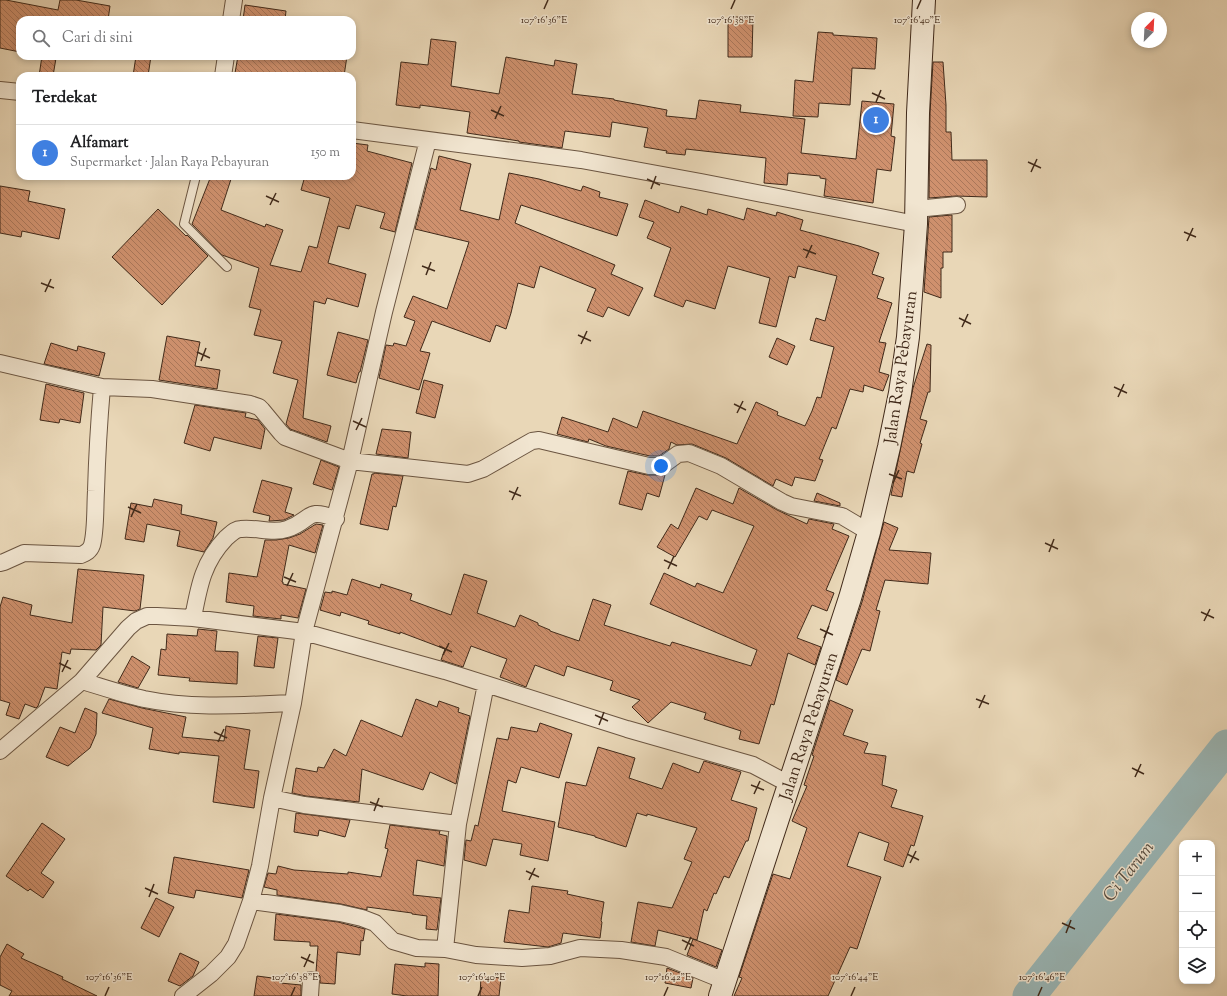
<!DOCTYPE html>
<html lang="id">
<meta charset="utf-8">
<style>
body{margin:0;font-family:"Sorts Mill Goudy",serif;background:#f2f2f2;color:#202124}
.controls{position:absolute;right:12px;bottom:12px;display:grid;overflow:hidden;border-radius:8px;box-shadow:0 2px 6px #0003}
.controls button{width:36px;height:36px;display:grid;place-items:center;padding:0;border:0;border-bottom:1px solid #e0e0e0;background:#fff;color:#202124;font:20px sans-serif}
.compass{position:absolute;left:1131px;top:12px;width:36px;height:36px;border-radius:50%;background:#fff;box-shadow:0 2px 6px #0003;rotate:24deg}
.you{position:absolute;left:661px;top:466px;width:14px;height:14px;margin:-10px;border:3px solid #fff;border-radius:50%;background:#1a73e8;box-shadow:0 0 0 6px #1a73e833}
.badge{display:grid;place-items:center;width:26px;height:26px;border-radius:50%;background:#2563eb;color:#fff;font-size:13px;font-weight:700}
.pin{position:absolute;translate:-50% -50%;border:2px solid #fff;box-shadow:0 1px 4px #0006}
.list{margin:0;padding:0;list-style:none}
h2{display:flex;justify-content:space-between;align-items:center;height:52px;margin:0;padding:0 16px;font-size:17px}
h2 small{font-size:13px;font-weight:400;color:#757577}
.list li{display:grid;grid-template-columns:26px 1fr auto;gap:12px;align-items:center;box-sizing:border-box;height:56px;padding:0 16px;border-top:1px solid #e0e0e0}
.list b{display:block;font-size:15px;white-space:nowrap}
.list p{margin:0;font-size:13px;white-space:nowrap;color:#757577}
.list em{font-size:13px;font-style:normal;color:#757577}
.icon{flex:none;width:22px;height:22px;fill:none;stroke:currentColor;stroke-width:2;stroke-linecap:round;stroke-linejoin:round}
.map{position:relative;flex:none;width:1227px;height:996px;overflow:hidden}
.search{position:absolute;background:#fff;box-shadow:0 2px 6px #0003;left:16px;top:16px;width:340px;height:44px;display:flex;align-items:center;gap:10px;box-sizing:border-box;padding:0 14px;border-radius:12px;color:#757577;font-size:15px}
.panel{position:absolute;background:#fff;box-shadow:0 2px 6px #0003;left:16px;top:72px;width:340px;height:108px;border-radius:12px}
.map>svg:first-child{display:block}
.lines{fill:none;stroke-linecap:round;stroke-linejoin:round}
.river{stroke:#9ab7b7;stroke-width:33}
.building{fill:url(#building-back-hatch);stroke:#412a1a}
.lane-casing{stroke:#6b5541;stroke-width:10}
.street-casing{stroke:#6b5541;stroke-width:18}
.secondary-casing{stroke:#412a1a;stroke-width:24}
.lane{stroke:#f1e5d0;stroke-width:8}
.street{stroke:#f1e5d0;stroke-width:16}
.secondary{stroke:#f1e5d0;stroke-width:22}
.ticks{fill:none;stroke:#412a1a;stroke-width:1.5}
.labels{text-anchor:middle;stroke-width:3;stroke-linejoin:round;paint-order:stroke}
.street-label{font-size:17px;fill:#412a1a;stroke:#f1e5d0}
.water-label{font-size:18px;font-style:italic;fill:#574d41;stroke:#f1e5d0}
.ticks-label{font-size:10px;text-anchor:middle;fill:#412a1a;stroke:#f1e5d0;stroke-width:3;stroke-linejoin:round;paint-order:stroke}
</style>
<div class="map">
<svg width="1227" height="996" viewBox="0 0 1227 996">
<defs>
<pattern id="building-back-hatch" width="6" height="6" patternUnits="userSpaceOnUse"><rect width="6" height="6" fill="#cf916e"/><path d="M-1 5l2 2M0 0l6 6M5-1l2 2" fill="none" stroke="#aa775a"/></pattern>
</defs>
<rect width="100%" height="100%" fill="#e9d7b7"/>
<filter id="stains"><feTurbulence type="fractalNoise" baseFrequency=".005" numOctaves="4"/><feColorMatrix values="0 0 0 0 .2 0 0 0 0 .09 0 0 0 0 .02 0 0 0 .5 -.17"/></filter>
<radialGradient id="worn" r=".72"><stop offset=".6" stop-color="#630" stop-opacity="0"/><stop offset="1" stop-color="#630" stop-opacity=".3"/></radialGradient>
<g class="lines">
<!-- river -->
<path class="river" d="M 1029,996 L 1227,746"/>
</g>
<!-- building -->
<path class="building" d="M 0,0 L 6,0 L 58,10 L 60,0 L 76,0 L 110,6 L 108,20 L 20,20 L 20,52 L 0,48 Z
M 245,5 L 286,11 L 285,20 L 243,20 Z
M 728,17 L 753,17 L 752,57 L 728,57 Z
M 818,32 L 833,33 L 833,35 L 877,38 L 875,69 L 852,68 L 850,105 L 819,103 L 818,117 L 793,116 L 795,80 L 813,82 Z
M 431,39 L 456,42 L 451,86 L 499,94 L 506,57 L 554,66 L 555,60 L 577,64 L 572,94 L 614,99 L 614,100 L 667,110 L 666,116 L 696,119 L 699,100 L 741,105 L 740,112 L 805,119 L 801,153 L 856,159 L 862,101 L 894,104 L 891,136 L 895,137 L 891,171 L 877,169 L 873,203 L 824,196 L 826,179 L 820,178 L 820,176 L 788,173 L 787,185 L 764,183 L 766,158 L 686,149 L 685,155 L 666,153 L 667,151 L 644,147 L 648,128 L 612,122 L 610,137 L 565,131 L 562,148 L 519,142 L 519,141 L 467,133 L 470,112 L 420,105 L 420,108 L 396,105 L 401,62 L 428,65 Z
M 42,56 L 56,58 L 53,76 L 39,76 Z
M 136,56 L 151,56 L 148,76 L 133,76 Z
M 238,56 L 347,56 L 344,76 L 254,76 L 235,73 Z
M 933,62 L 943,62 L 946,105 L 946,132 L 951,132 L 952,160 L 987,160 L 987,197 L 956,196 L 929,198 L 930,113 Z
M 352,143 L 368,145 L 367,151 L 412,163 L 395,232 L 380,228 L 385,213 L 356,205 L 349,229 L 338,226 L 328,263 L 366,274 L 358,307 L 327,298 L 325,304 L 314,301 L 303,418 L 331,426 L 327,442 L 290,429 L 286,424 L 298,380 L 273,373 L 282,341 L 254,335 L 261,310 L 249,307 L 259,268 L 222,255 L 192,224 L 211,176 L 232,176 L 221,210 L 265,227 L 266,224 L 283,230 L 270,265 L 301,272 L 309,246 L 317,248 L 330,198 L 301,190 L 305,176 L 352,176 Z
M 439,156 L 471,164 L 460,210 L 499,220 L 509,173 L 539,179 L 581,191 L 583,186 L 600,192 L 599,197 L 628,204 L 617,236 L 521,205 L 515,223 L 615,265 L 611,274 L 643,288 L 629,316 L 608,307 L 603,317 L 587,311 L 596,289 L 540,266 L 534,288 L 518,283 L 511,313 L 506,329 L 496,325 L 490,342 L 432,321 L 420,351 L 430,353 L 419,390 L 379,378 L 386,345 L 393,346 L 394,343 L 406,346 L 415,321 L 404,317 L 413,296 L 447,309 L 469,242 L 415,229 L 431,168 L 436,170 Z
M 0,186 L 30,191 L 28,201 L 65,209 L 59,239 L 22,231 L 21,237 L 0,233 Z
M 645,200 L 679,213 L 681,206 L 707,215 L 708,209 L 744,220 L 747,208 L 776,216 L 777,212 L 803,220 L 800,230 L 859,246 L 879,253 L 872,274 L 884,278 L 877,298 L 892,303 L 879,342 L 886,343 L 879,372 L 889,375 L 883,391 L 864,385 L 863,392 L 850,389 L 836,429 L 832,427 L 819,459 L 823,460 L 815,481 L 795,477 L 792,486 L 776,479 L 773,486 L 726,458 L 692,444 L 677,445 L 671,442 L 669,449 L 659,456 L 650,456 L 606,446 L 589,439 L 588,442 L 557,434 L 562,417 L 608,432 L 613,418 L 637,428 L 643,411 L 737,444 L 756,402 L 778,412 L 777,415 L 805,426 L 812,411 L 817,397 L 821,398 L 834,347 L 810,340 L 816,318 L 825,321 L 837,276 L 798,266 L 795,278 L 789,276 L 776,327 L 759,323 L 770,278 L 728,266 L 715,309 L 686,300 L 683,307 L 654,296 L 671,248 L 647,238 L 654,222 L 639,217 Z
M 158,209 L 186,236 L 187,235 L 208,256 L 162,305 L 112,257 Z
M 952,215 L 952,252 L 943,252 L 943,268 L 941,268 L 941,298 L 924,292 L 929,217 Z
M 338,332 L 368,340 L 360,372 L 359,372 L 356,383 L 327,375 Z
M 167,336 L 200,342 L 195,366 L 220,370 L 217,389 L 159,380 Z
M 777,338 L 795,346 L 787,365 L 769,357 Z
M 51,343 L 77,351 L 78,346 L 105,353 L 99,376 L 44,364 Z
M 927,344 L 931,345 L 930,392 L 928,392 L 920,419 L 927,421 L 920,443 L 922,444 L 914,473 L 907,471 L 902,497 L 891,495 L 913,388 Z
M 424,380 L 443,385 L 435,418 L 416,413 Z
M 46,384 L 84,393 L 80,423 L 60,419 L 59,423 L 40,420 Z
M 195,405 L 246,413 L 245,417 L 258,420 L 265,429 L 261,449 L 214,437 L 210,451 L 184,443 Z
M 382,429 L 411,432 L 408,458 L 376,454 Z
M 321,460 L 339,467 L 332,490 L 313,484 Z
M 628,471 L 647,475 L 665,475 L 659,497 L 647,493 L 642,510 L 619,504 Z
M 374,473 L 403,476 L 396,507 L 393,506 L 388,530 L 360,524 L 372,474 L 374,474 Z
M 262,480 L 292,488 L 285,512 L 294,515 L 284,520 L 270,521 L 269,521 L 270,516 L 253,512 Z
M 696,488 L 733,504 L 739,488 L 777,510 L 807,524 L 809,519 L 834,524 L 832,529 L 849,536 L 826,590 L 834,593 L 827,611 L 812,605 L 797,638 L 821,647 L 815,665 L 788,653 L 774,705 L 771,704 L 759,744 L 739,739 L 741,731 L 704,719 L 706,713 L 671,702 L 648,723 L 632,707 L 640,700 L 610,690 L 613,681 L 567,666 L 564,676 L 535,665 L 526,687 L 500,677 L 507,659 L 471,646 L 463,667 L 441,660 L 445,649 L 400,632 L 400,634 L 368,624 L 369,621 L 341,612 L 340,616 L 320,610 L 325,592 L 332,593 L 332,591 L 347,595 L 352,579 L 380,588 L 381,584 L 412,594 L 410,600 L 451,615 L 464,574 L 487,581 L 477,613 L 515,627 L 520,615 L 538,623 L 538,625 L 550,630 L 550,631 L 579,641 L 593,599 L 611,605 L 604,625 L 670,646 L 672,642 L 751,666 L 757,650 L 650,604 L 664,573 L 695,587 L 697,583 L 723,593 L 754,526 L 712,510 L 707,520 L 699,516 L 675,557 L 657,547 L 671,524 L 678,529 Z
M 817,493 L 840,503 L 840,506 L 814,501 Z
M 154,499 L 182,505 L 181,514 L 217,522 L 213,538 L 204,552 L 177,546 L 180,531 L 147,524 L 144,542 L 125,539 L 131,503 L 152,507 Z
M 884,522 L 898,528 L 889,550 L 931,553 L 928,584 L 885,580 L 876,610 L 880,611 L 870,651 L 862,649 L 847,685 L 836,680 L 862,602 Z
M 316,524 L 323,525 L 315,553 L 289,545 L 282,582 L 283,582 L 283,584 L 306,589 L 298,618 L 281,615 L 281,619 L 253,616 L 254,606 L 226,602 L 229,573 L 257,577 L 265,540 L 276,540 L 289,538 L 300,534 Z
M 78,569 L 144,575 L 140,609 L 135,611 L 103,607 L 101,645 L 96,650 L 71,649 L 70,654 L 62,652 L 57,689 L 45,687 L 38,706 L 36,708 L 25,704 L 19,719 L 6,715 L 10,703 L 0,700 L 0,607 L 3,597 L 32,605 L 30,615 L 72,623 Z
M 198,629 L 217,631 L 215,651 L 238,652 L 237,684 L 189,681 L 190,678 L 158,675 L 161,649 L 166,650 L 167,634 L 197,636 Z
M 258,636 L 278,638 L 274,668 L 254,666 Z
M 132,656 L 150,667 L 138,688 L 118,682 Z
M 109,699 L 142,708 L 186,717 L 182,737 L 224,741 L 226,726 L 250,730 L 244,769 L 259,771 L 254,808 L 213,802 L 219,756 L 179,752 L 179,754 L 149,749 L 153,728 L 102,713 Z
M 416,699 L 437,707 L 439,701 L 459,708 L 458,712 L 470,716 L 456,784 L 430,772 L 423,790 L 362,769 L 359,802 L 306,796 L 292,793 L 296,768 L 317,772 L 318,767 L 324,768 L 334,749 L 346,756 L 361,720 L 402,737 Z
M 830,700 L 853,710 L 843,735 L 868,743 L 864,753 L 886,756 L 882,785 L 897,790 L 891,807 L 923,816 L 914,846 L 911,845 L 903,867 L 884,860 L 889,843 L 859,832 L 847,866 L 881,877 L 857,949 L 850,947 L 828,996 L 734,996 L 742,978 L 739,977 L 773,874 L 790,879 L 807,828 L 792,821 L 807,786 L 804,785 L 814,756 L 812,755 Z
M 85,708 L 97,713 L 96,734 L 90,748 L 68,766 L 46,757 L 60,727 L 75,733 Z
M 540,723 L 572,734 L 559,778 L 521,767 L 516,783 L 508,780 L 502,811 L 555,822 L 548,861 L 520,855 L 522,844 L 493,839 L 486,866 L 464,860 L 466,840 L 471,841 L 475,825 L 478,826 L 497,738 L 508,740 L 511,727 L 537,732 Z
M 598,747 L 635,758 L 629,778 L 662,789 L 673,763 L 699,773 L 704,761 L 741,772 L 731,800 L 757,808 L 748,841 L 746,841 L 729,878 L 724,876 L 716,894 L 714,893 L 707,911 L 704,909 L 697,940 L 658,930 L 655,946 L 631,942 L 638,902 L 672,908 L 692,862 L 684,859 L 697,828 L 647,814 L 647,816 L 637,813 L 626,847 L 595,837 L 595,836 L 558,827 L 566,782 L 586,786 Z
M 296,813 L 350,820 L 345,837 L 319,830 L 318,836 L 294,832 Z
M 42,823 L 65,839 L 41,873 L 54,882 L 43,898 L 30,889 L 28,891 L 6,876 Z
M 390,825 L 440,831 L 439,834 L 447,836 L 444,866 L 417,860 L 413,895 L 441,898 L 437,930 L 426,929 L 427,916 L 412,914 L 412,913 L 367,907 L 367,910 L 341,904 L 277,895 L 277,890 L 264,887 L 268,873 L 276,874 L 278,866 L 294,870 L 348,874 L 348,872 L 381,877 L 388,849 L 385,848 Z
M 174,857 L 249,870 L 242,898 L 196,890 L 194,898 L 168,893 Z
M 532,886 L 568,891 L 567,894 L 604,902 L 601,921 L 602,922 L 600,938 L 563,933 L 561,943 L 548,947 L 504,942 L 509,910 L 529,913 Z
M 156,898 L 174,907 L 159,937 L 141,928 Z
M 276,914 L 338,922 L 365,929 L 363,941 L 361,940 L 360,955 L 337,952 L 335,984 L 320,983 L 320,976 L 316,972 L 318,946 L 310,946 L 310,942 L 274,940 Z
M 693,939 L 722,950 L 716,967 L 687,955 Z
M 7,944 L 24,954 L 21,958 L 63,977 L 62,979 L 97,996 L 9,996 L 12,991 L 0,985 L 0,957 Z
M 180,953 L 199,962 L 193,976 L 180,986 L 168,981 Z
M 425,963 L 439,964 L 438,996 L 407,996 L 392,994 L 395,964 L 425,967 Z
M 667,968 L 693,978 L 691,988 L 665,983 Z
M 257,976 L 280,979 L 280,983 L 301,985 L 301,996 L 254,996 Z
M 481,976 L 501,978 L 499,996 L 480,996 Z"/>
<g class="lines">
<defs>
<path id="lane" d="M 196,176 L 184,224 L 227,267"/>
<path id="street" d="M 231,20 L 234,0
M 223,76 L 226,56
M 0,90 L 20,92
M 352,130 L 581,160 L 701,182 L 916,224
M 916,209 L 957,205
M 0,363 L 102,387 L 152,389 L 250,404 L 259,407 L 262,410 L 281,433 L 285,437 L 350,461 L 468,474 L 483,469 L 532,441 L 539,440 L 649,466 L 657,466 L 663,465 L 678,454 L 689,453 L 721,466 L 782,502 L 791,506 L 842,516 L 869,532
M 0,563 L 4,562 L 24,553 L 81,555 C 86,553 90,551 92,545 C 96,531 95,506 96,491 C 97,456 99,422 102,387
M 193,618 C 199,586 203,562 226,538 C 231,534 235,529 241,529 C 256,527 272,534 287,529 C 312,521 305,506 336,519
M 82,681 C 102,687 123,694 144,699 C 192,709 244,705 293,703
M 0,751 L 82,681 L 128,628 L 136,621 L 147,616 L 157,616 L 193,618 L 304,632 L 445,671 L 627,729 L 753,765 L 789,784
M 272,798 L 304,805 L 458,824 L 445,949
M 458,824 L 486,684
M 251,901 L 340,913 L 362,918 L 375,923 L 393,941 L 417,948 L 445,949 L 476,955 L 522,958 L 550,956 L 580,948 L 621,950 L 666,957 L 725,981
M 183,996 L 211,974 L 228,957 L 236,944 L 251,901 L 260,866 L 272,798 L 293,703 L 304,632 L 350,461 L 384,312 L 428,140
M 310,996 L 311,980"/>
<path id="secondary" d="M 720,996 L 850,598 L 869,532 L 889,447 L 900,393 L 908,337 L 916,224 L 918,113 L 924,0"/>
</defs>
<!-- lane casing -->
<use href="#lane" class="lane-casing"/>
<!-- street casing -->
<use href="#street" class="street-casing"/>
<!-- secondary casing -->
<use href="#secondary" class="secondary-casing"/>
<!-- lane -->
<use href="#lane" class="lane"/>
<!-- street -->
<use href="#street" class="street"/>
<!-- secondary -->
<use href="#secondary" class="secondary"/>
</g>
<!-- ticks -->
<path class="ticks" d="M 544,9 L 548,0M 731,9 L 735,0M 917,9 L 921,0M 872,93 L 885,99M 876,102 L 881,90M 491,110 L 504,116M 495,119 L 501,106M 1028,162 L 1041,168M 1031,172 L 1037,159M 647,179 L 660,185M 651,189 L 656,176M 266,196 L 279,202M 270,205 L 276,193M 1184,232 L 1196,237M 1187,241 L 1193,228M 803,249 L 816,254M 806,258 L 812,245M 422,266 L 435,271M 426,275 L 431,262M 41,283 L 54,288M 45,292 L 51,279M 959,318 L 971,324M 962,327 L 968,314M 578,335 L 591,341M 581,344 L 587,331M 197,352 L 210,358M 201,361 L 206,348M 1114,387 L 1127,393M 1118,397 L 1124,384M 734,404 L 746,410M 737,413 L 743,401M 353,421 L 366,427M 356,430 L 362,418M 889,474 L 902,479M 893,483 L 899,470M 509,491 L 521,496M 512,500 L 518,487M 128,507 L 141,513M 131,517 L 137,504M 1045,543 L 1058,549M 1049,552 L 1054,539M 664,560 L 677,566M 668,569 L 674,556M 284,577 L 296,582M 287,586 L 293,573M 1201,612 L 1214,618M 1204,621 L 1210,609M 820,629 L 833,635M 824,638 L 829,626M 439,646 L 452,652M 443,655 L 449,643M 59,663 L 71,669M 62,672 L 68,660M 976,699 L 989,704M 979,708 L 985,695M 595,715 L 608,721M 599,725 L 604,712M 214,732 L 227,738M 218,742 L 224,729M 1132,768 L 1144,774M 1135,777 L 1141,764M 751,785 L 764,790M 754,794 L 760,781M 370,802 L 383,807M 374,811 L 379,798M 907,854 L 919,860M 910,863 L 916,851M 526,871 L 539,877M 529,880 L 535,868M 145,888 L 158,894M 149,897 L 154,884M 1062,923 L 1075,929M 1066,933 L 1071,920M 682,940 L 694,946M 685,950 L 691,937M 301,957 L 314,963M 304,967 L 310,954M 105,996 L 109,987M 291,996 L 295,987M 478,996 L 482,987M 664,996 L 668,987M 851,996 L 855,987M 1038,996 L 1042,987"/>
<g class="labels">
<!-- street labels -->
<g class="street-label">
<text transform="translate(900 367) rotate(-82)" y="6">Jalan Raya Pebayuran</text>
<text transform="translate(808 726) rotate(-72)" y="6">Jalan Raya Pebayuran</text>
</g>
<!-- water labels -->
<g class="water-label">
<text transform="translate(1128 871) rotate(-52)" y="6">Ci Tarum</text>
</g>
</g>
<g class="ticks-label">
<text x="544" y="23">107°16'36"E</text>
<text x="731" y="23">107°16'38"E</text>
<text x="917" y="23">107°16'40"E</text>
<text x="109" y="980">107°16'36"E</text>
<text x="295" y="980">107°16'38"E</text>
<text x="482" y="980">107°16'40"E</text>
<text x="668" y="980">107°16'42"E</text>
<text x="855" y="980">107°16'44"E</text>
<text x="1042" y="980">107°16'46"E</text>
</g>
<rect width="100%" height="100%" filter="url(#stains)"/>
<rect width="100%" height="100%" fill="url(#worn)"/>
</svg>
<div class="controls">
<button>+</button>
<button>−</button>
<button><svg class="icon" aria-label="locate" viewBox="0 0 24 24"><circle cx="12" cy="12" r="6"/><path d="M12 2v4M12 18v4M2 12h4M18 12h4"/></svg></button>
<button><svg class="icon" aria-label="layers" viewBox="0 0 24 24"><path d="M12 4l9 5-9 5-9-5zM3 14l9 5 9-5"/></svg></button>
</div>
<svg class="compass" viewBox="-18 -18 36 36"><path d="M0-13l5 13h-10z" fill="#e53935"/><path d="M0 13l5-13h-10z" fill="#757577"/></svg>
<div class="you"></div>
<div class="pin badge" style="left:876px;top:120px;background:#3f7fe0">1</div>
<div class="search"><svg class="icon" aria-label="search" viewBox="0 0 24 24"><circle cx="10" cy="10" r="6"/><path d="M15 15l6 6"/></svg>Cari di sini</div>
<section class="panel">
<h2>Terdekat<small></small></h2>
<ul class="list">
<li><span class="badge" style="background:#3f7fe0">1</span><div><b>Alfamart</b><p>Supermarket · Jalan Raya Pebayuran</p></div><em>150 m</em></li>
</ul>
</section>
</div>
